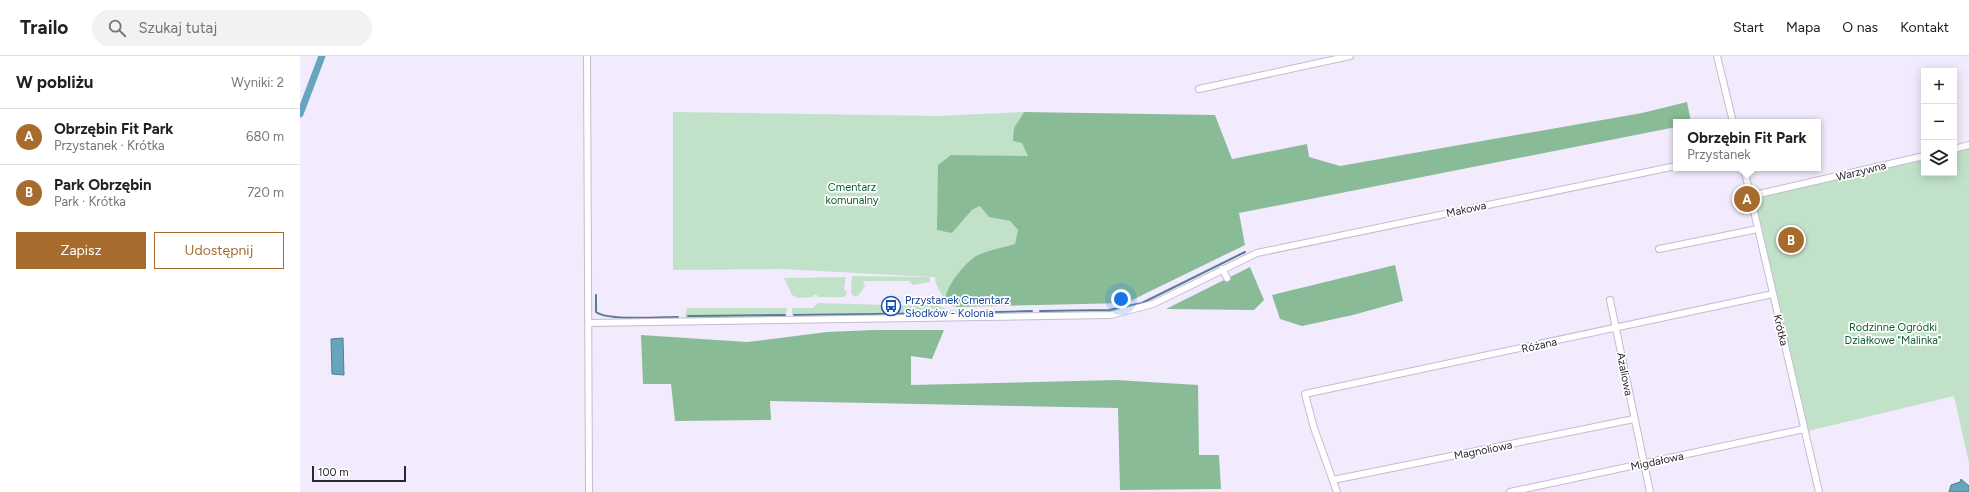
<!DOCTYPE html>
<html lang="pl">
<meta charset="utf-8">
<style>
body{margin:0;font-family:Figtree,sans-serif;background:#f2f2f2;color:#202124}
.controls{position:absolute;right:12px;top:12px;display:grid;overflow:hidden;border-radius:0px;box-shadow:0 2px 10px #0003}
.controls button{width:36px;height:36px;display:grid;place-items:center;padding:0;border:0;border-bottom:1px solid #e0e0e0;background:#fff;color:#202124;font:20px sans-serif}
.scale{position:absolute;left:12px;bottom:10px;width:94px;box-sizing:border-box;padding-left:4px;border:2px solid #2b272f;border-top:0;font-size:11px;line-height:14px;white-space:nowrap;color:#2b272f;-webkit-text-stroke:3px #fff;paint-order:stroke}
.you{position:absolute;left:821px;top:243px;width:14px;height:14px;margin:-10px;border:3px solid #fff;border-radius:50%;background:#1a73e8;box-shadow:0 0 0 6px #1a73e833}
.badge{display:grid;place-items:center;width:26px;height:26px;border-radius:50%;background:#a76c2d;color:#fff;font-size:13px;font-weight:700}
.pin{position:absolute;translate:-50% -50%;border:2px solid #fff;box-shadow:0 1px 4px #0006}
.popup{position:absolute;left:1373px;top:63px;width:148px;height:52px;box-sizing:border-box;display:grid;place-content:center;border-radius:0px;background:#fff;filter:drop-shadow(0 1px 3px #0005);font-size:13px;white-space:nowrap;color:#757577}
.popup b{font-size:15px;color:#202124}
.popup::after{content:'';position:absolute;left:50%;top:100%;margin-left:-8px;border:8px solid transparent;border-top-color:#fff}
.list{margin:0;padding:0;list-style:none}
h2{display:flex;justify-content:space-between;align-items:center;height:52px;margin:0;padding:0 16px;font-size:17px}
h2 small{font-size:13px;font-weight:400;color:#757577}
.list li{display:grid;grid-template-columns:26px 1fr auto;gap:12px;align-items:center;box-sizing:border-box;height:56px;padding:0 16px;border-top:1px solid #e0e0e0}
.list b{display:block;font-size:15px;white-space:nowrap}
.list p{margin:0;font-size:13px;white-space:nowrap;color:#757577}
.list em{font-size:13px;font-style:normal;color:#757577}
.actions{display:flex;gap:8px;padding:12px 16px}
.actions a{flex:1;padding:9px 0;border:1px solid #a76c2d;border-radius:0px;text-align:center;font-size:14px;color:#a76c2d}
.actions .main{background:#a76c2d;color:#fff}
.icon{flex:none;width:22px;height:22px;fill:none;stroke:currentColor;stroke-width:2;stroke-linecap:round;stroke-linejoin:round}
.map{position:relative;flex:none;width:1669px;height:436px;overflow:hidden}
header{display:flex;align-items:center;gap:24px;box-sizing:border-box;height:56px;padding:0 20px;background:#fff;border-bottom:1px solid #e0e0e0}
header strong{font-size:19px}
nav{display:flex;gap:22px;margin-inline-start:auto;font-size:14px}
.search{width:280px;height:36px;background:#f2f2f2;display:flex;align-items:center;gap:10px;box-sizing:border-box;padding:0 14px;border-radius:22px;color:#757577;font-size:15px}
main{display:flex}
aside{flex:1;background:#fff}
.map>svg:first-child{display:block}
.green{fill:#c1e2c9}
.forest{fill:#8abb97}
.water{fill:#67a4bd;stroke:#557e92}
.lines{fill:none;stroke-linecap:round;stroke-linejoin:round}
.stream{stroke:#557e92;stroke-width:2}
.canal{stroke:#67a4bd;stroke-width:7}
.street-casing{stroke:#c4bbd0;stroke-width:8}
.street{stroke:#fff;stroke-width:6}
.labels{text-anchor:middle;stroke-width:3.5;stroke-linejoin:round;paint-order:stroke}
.street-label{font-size:11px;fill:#2b272f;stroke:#fff}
.park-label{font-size:11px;fill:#0f5d31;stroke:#fff}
.transit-label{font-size:11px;fill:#164399;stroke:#fff;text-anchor:start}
</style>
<header>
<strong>Trailo</strong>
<div class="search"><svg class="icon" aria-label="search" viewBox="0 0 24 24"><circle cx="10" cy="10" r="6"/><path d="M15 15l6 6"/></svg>Szukaj tutaj</div>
<nav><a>Start</a><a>Mapa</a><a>O nas</a><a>Kontakt</a></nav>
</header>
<main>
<aside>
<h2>W pobliżu<small>Wyniki: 2</small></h2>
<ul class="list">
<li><span class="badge">A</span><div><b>Obrzębin Fit Park</b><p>Przystanek · Krótka</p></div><em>680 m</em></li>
<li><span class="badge">B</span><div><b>Park Obrzębin</b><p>Park · Krótka</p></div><em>720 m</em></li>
</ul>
<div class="actions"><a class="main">Zapisz</a><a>Udostępnij</a></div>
</aside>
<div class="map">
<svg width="1669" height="436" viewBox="0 0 1669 436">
<rect width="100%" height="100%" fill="#f2ebfd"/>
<!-- green -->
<path class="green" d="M 373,56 L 638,60 L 724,56 L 714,72 L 729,100 L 651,99 L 652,177 L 672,154 L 680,150 L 690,161 L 710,165 L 718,174 L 715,188 C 705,191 686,195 677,200 C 664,208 647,231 645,245 L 636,228 L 635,221 L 632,221 L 482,213 L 373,214 Z
M 1669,90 L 1669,407 L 1654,340 L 1508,375 L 1454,140 L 1624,101 L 1624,117 L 1654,117 L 1654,94 Z
M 552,220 L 630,221 L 630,226 L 613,229 L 609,225 L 563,225 L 565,230 L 559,239 L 555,241 L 551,237 Z
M 546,221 L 544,234 L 547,235 L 545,241 L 518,241 L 517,239 L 514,239 L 513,241 L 498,242 L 492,239 L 484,222 Z
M 630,246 L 635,247 L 647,254 L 658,255 L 656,259 L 639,259 L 495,261 L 492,258 L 492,252 L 513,252 L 518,247 L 588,249 L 588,252 L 594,252 L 595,250 L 615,249 Z
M 387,252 L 487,252 L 485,261 L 387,263 L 385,261 Z"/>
<!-- forest -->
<path class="forest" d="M 1387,46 L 1391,66 L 1376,66 L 1376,71 L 939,157 L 945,189 L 826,247 L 657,251 L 646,248 C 641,235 665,207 676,200 C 685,195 705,191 715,188 L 718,174 L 710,165 L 689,161 L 680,150 L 672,154 L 652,177 L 637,174 L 638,109 L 651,99 L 728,100 L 722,87 L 713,85 L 714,72 L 724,56 L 915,59 L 932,103 L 1007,88 L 1009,101 L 1040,110 L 1342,57 Z
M 1095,209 L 1103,245 L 1053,259 L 1002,270 L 980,263 L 972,239 Z
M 950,211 L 964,244 L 954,254 L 866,253 Z
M 574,274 L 644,274 L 632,303 L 611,300 L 611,329 L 816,324 L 898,329 L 899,399 L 919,399 L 921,433 L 820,434 L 818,352 L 470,345 L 471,364 L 375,365 L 371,328 L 343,328 L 341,279 L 447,286 L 527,276 Z"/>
<!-- water -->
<path class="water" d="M 43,282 L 44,319 L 32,318 L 31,283 Z
M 1661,423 L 1669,430 L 1669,436 L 1649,436 L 1651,429 L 1660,426 Z"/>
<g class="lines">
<!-- stream -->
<path class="stream" d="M 296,239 L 296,256 C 308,265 361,261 378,261
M 740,255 L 809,254 L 842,247 L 945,196
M 662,257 L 732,255
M 494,259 L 654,257
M 388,260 L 485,259"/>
<!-- canal -->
<path class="canal" d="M 0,58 L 22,0"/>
<defs>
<path id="street" d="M 287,0 L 289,436
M 1417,0 L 1433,66
M 899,33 L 1050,0
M 1654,93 L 1669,89
M 1444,112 L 1519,436
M 1450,140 L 1624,100
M 1359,193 L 1458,173
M 922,213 L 927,222
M 1310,244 L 1350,436
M 288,267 L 811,259 L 853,248 L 957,197 L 1376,110
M 1033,424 L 1334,363
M 1037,436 L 1014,372 L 1005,338 L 1473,238
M 1210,436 L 1504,373"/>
</defs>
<!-- street casing -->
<use href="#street" class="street-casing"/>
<!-- street -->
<use href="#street" class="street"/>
</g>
<!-- icons -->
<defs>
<symbol id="bus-ring" viewBox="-11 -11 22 22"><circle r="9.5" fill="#fff" stroke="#1a4fb4" stroke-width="1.5"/><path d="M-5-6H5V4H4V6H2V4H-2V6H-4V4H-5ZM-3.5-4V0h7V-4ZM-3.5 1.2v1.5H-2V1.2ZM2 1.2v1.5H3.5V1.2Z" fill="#1a4fb4"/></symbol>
</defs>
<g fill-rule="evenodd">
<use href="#bus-ring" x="580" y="239" width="22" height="22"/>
</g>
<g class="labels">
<!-- street labels -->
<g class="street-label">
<text transform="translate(1561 115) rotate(-14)" y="4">Warzywna</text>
<text transform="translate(1166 153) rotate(-12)" y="4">Makowa</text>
<text transform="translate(1481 274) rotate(77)" y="4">Krótka</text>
<text transform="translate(1239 289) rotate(-12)" y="4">Różana</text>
<text transform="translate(1325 318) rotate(79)" y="4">Azaliowa</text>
<text transform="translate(1183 394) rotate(-11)" y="4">Magnoliowa</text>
<text transform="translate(1357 405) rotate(-12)" y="4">Migdałowa</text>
</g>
<!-- park labels -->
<g class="park-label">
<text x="552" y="135">Cmentarz<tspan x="552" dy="13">komunalny</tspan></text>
<text x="1593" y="275">Rodzinne Ogródki<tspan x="1593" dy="13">Działkowe "Malinka"</tspan></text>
</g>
<!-- transit labels -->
<g class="transit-label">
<text x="605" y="248">Przystanek Cmentarz<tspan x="605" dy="13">Słodków - Kolonia</tspan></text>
</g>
</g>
</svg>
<div class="controls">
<button>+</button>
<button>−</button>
<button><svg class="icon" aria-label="layers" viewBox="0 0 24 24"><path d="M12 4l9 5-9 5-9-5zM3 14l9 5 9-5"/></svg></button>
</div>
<div class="scale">100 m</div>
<div class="you"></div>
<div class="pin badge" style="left:1447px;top:143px">A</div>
<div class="popup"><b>Obrzębin Fit Park</b>Przystanek</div>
<div class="pin badge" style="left:1491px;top:184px">B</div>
</div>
</main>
